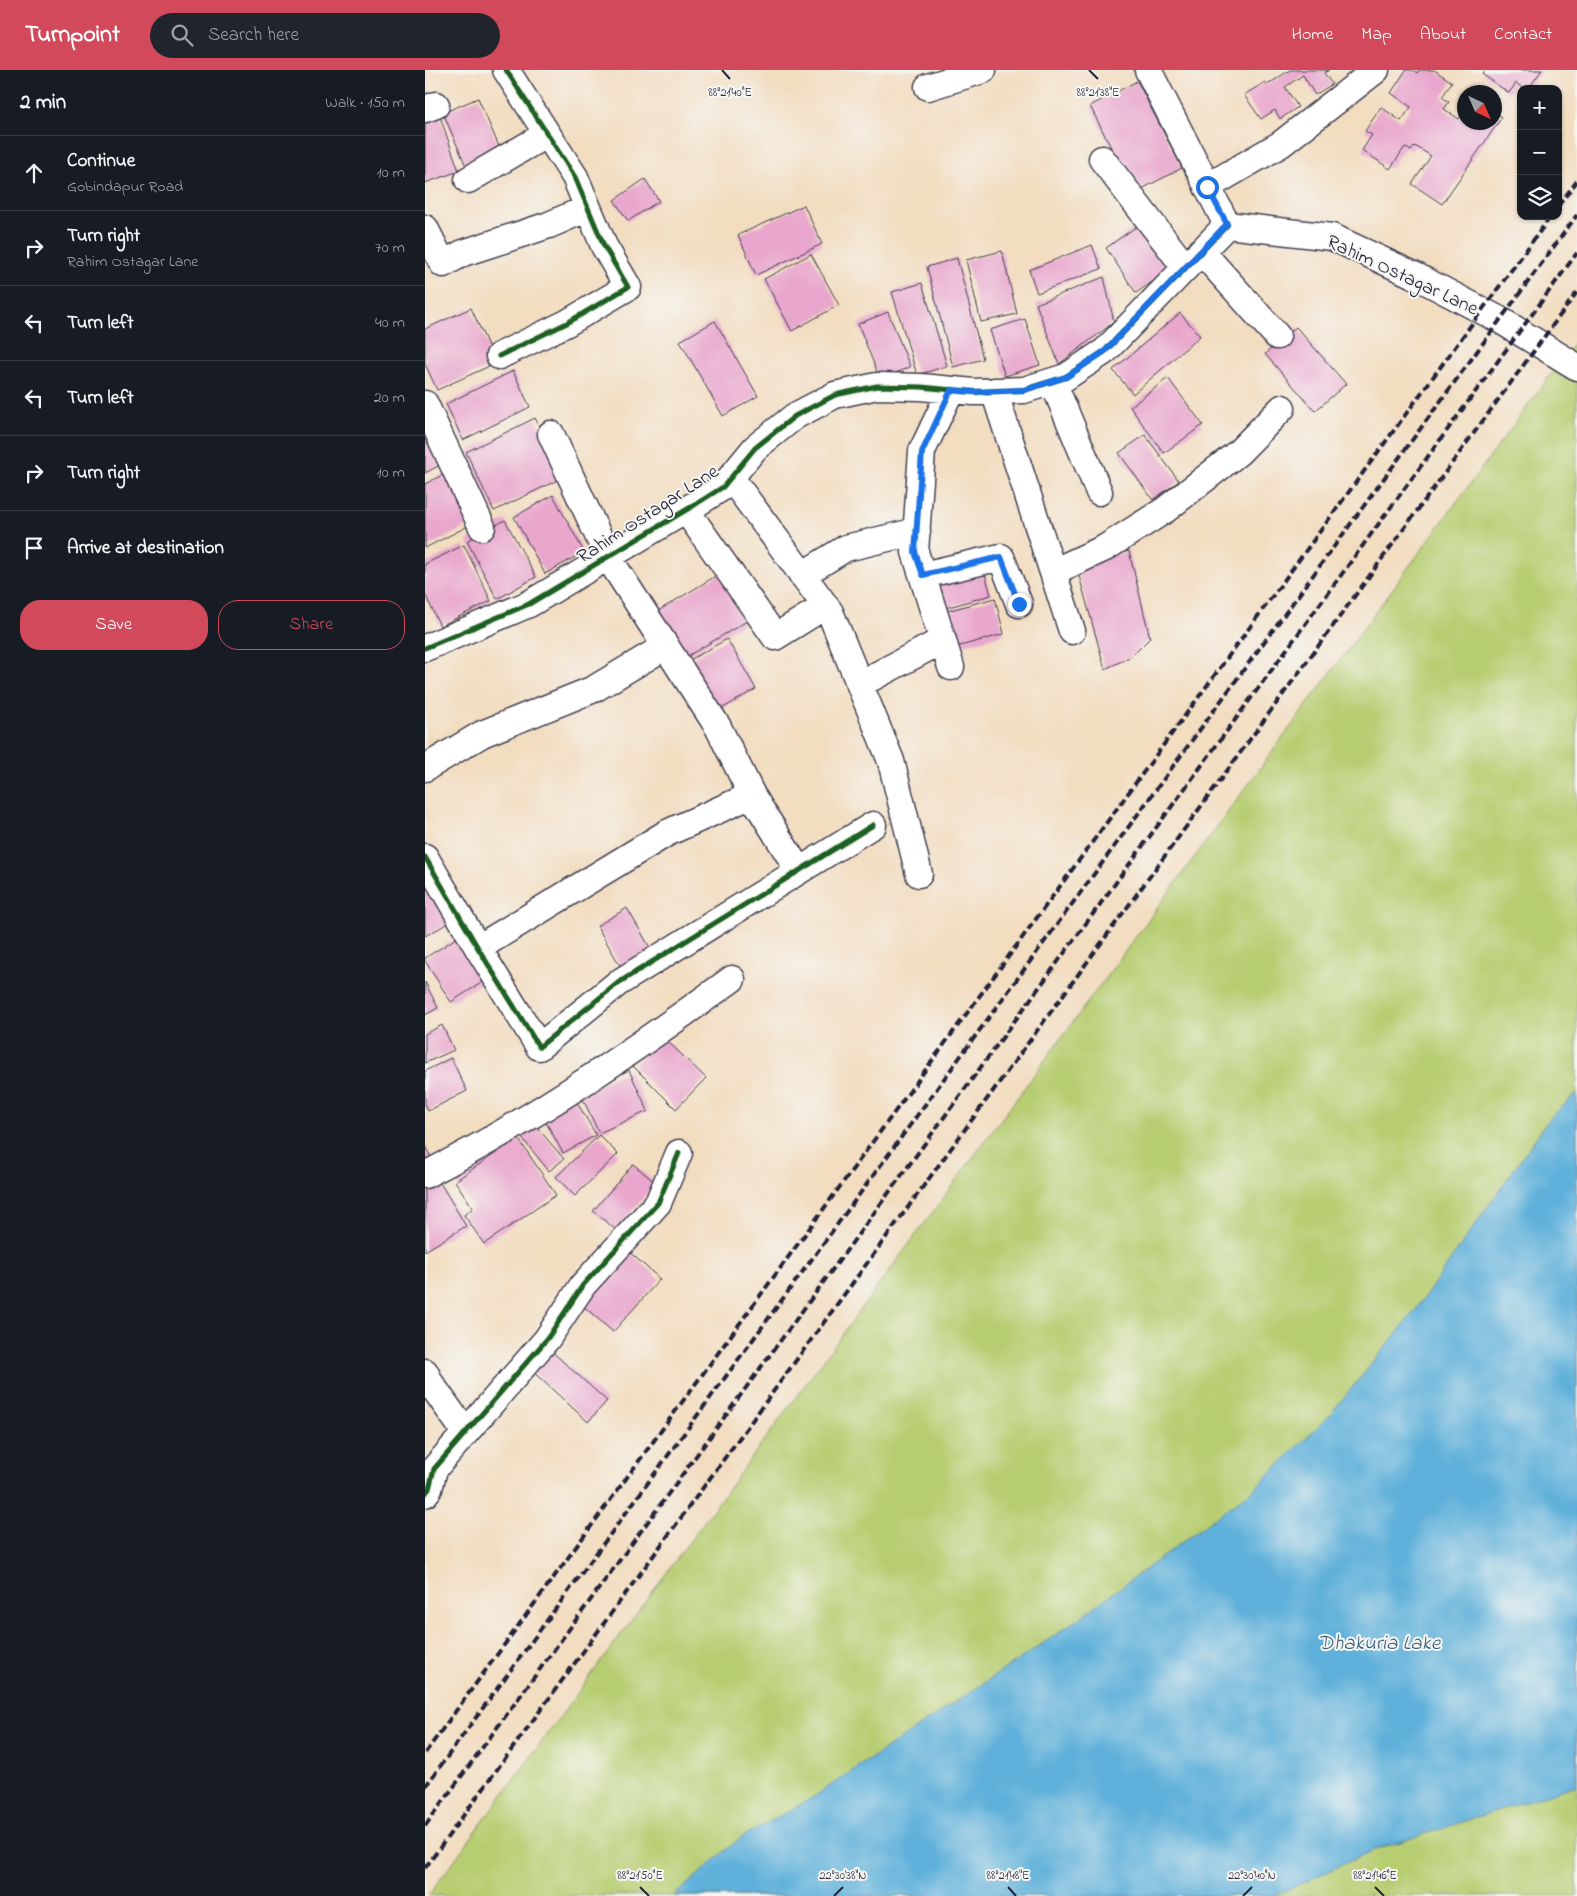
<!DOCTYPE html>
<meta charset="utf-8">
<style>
body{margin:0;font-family:"Indie Flower",sans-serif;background:#20242c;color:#f1f3f6}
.controls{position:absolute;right:15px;top:15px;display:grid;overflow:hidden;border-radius:10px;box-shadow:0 1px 4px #0004}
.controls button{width:45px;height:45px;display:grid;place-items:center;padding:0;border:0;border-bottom:1px solid #363941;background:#171b24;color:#f1f3f6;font:25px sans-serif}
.compass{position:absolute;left:1032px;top:15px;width:45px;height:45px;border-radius:50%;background:#171b24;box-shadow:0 1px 4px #0004;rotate:136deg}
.stop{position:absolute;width:15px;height:15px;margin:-11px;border:4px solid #1a73e8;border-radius:50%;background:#fff}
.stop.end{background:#1a73e8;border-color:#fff;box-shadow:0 1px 5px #0008}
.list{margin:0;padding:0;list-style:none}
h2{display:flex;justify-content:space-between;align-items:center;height:65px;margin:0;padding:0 20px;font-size:21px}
h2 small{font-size:16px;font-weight:400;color:#9ea1a6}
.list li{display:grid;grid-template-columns:32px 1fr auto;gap:15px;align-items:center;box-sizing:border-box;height:75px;padding:0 20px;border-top:1px solid #363941}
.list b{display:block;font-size:19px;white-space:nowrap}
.list p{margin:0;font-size:16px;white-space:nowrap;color:#9ea1a6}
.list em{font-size:16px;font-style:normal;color:#9ea1a6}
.actions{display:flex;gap:10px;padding:15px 20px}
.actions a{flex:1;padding:11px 0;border:1px solid #d1495b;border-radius:20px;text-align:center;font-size:18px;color:#d1495b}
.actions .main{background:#d1495b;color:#fff}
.icon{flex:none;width:28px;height:28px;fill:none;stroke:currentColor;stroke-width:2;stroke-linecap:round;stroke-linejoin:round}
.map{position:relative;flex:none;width:1152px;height:1826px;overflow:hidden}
header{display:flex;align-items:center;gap:30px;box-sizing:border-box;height:70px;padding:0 25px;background:#d1495b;color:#fff}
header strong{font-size:24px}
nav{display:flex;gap:28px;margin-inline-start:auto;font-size:18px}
.search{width:350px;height:45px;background:#20242c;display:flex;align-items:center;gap:12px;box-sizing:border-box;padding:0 18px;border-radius:28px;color:#9ea1a6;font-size:19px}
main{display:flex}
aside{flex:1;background:#171b24}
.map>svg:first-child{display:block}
.green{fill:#b7cd71;stroke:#6c7856}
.water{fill:#5fb0da;stroke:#40698a}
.building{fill:#e9a7cd}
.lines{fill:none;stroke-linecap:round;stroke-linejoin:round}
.minor-casing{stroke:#413e4f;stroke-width:29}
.minor{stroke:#fff;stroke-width:26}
.rail{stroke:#22223b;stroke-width:4;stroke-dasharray:8 4;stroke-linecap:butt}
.cycleway-casing{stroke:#f6f6f2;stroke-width:8}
.cycleway{stroke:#1b5e20;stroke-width:5}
.route{stroke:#1a73e8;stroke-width:6}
.ticks{fill:none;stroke:#22223b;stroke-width:2}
.labels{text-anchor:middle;stroke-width:4;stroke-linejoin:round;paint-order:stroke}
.street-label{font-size:20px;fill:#22223b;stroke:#f6f6f2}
.water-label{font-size:21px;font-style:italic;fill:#3a5b7b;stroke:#f6f6f2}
.ticks-label{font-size:12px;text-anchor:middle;fill:#22223b;stroke:#f6f6f2;stroke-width:4;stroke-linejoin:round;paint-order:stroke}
</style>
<header>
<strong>Turnpoint</strong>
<div class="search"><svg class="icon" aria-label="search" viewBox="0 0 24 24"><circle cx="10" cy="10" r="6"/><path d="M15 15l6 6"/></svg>Search here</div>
<nav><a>Home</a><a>Map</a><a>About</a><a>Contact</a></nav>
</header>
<main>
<aside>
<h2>2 min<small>Walk · 150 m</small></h2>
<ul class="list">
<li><svg class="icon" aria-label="ahead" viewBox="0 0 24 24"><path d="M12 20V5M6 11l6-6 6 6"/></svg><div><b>Continue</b><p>Gobindapur Road</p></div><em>10 m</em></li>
<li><svg class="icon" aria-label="right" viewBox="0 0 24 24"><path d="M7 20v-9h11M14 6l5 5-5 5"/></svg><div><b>Turn right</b><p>Rahim Ostagar Lane</p></div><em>70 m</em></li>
<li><svg class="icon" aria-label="left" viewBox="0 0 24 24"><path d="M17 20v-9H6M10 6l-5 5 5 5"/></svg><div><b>Turn left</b></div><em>40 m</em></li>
<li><svg class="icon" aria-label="left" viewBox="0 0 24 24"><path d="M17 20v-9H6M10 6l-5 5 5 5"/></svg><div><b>Turn left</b></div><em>20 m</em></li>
<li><svg class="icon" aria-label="right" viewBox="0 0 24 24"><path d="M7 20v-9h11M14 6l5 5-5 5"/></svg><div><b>Turn right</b></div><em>10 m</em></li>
<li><svg class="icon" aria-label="arrive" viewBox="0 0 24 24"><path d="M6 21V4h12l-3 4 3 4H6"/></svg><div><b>Arrive at destination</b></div></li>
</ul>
<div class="actions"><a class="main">Save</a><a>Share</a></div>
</aside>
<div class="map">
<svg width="1152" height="1826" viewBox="0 0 1152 1826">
<rect width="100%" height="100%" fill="#f6f6f2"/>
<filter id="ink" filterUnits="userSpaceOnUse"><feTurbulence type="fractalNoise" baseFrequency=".02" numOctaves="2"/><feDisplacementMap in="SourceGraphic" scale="10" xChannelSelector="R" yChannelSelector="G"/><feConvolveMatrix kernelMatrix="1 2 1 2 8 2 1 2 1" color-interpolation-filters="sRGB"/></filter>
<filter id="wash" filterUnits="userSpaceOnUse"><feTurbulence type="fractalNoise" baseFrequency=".0096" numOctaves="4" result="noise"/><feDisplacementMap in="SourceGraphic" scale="20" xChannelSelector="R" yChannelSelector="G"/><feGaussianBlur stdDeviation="1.12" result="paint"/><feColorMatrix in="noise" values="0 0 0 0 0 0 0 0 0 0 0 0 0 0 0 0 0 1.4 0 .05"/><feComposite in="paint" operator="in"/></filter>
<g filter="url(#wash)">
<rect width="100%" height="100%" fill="#f2ddc1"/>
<!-- green -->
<path class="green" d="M 1152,269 L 1152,1826 L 3,1826 Z"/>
<!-- water -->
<path class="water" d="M 1152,1023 L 1152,1715 L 947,1781 L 849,1826 L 249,1826 L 315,1768 L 387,1728 L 635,1562 L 828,1420 L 903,1347 L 990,1241 L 1124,1049 Z"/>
<g id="blocks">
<!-- building -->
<path class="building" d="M 865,0 L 904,0 L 899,3 L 907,14 L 890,25 L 878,5 L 860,17 L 873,37 L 855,49 L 850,40 L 836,49 L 819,25 L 840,12 L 842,15 Z
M 981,0 L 988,0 L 992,3 L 994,0 L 1009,0 L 1027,12 L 1017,27 L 1024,32 L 1019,39 L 1034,49 L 1040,42 L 1040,52 L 1070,52 L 1070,42 L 1077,47 L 1017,134 L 987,114 L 1006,86 L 990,76 L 986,81 L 980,77 L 965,99 L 937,80 L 947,65 L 940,61 L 956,37 L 976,51 L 986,37 L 966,23 Z
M 1060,0 L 1117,0 L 1103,19 L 1099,19 L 1091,13 L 1084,23 L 1057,4 Z
M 712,11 L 757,98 L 709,123 L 665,36 Z
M 53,28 L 76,81 L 41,96 L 18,43 Z
M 12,38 L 34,101 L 0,113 L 0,43 Z
M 220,109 L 234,131 L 203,151 L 189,130 Z
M 379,135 L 397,174 L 331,205 L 313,165 Z
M 718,152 L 748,197 L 711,223 L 681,178 Z
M 667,175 L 676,199 L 612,223 L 604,200 Z
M 577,181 L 592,244 L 556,252 L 541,190 Z
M 386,184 L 414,235 L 367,261 L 339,209 Z
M 532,188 L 558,289 L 528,297 L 502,197 Z
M 679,207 L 689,252 L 634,294 L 611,234 Z
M 497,213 L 522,296 L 492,305 L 467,222 Z
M 46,238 L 71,293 L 12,320 L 0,294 L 0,259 Z
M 463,242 L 485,297 L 455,309 L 433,254 Z
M 755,243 L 775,266 L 708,324 L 688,300 Z
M 600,249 L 615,295 L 580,306 L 565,260 Z
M 290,251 L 333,326 L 298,346 L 255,271 Z
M 871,257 L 921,314 L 890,341 L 840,284 Z
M 88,301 L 105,337 L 38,370 L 21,334 Z
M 743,308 L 778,355 L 739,383 L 705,337 Z
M 110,348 L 139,407 L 69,441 L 41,382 Z
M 0,356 L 21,392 L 0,403 Z
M 720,365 L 754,411 L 728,430 L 694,383 Z
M 23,402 L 49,453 L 0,478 L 0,414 Z
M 128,425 L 159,482 L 120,504 L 89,447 Z
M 80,450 L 111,507 L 72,529 L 42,471 Z
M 39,475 L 66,531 L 15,556 L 0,524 L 0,494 Z
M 704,481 L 725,568 L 707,586 L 680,599 L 651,495 Z
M 558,497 L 566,525 L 517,539 L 510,511 Z
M 299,501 L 327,548 L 256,590 L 228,544 Z
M 570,528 L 579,564 L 528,578 L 518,542 Z
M 302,569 L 331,619 L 293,641 L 263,591 Z
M 0,808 L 24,853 L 0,866 Z
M 202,838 L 227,881 L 197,899 L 172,856 Z
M 36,865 L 64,908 L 26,932 L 0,891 L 0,888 Z
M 0,912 L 13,938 L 0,945 Z
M 17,955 L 29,980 L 0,993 L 0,964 Z
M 237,966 L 281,1008 L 251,1039 L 208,996 Z
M 26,988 L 42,1021 L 3,1041 L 0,1034 L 0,1001 Z
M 204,1000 L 223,1041 L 174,1063 L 155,1023 Z
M 149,1027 L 171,1065 L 138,1083 L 117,1045 Z
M 106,1050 L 139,1089 L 124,1101 L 92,1062 Z
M 174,1065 L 193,1084 L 150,1126 L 131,1107 Z
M 93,1068 L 131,1125 L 59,1174 L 39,1145 L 48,1138 L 30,1111 Z
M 0,1074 L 10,1096 L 0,1101 Z
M 208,1094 L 231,1113 L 191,1160 L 168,1141 Z
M 14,1111 L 41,1156 L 0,1181 L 0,1120 Z
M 202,1180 L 235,1209 L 188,1262 L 155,1233 Z
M 124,1279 L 182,1331 L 163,1352 L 105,1299 Z"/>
</g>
</g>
<g filter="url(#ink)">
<use href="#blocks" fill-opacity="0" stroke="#413e4f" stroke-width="1"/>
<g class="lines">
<defs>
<path id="minor" d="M 723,0 L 802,155
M 503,17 L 558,0
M 0,39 L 11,35
M 677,89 L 760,197
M 43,110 L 122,64
M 782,117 L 856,74 L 951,0
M 802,155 L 907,167 L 993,207 L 1075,250 L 1152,297
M 0,158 L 18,194 L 38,183 L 124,155 L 163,138
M 776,181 L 852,266
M 74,286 L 142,253 L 203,217 L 179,176 L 150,107 L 81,0
M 628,312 L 674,422
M 569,321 L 647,561
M 0,334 L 57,457
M 126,364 L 183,487 L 293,657 L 327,725 L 374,801
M 306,408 L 405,542 L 466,691 L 494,804
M 261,440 L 350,567 L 400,536
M 628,502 L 680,478 L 740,440 L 814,382 L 857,338
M 377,505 L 421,478 L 492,461
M 498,505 L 576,487 L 594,534
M 0,578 L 104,534 L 271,434 L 298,417 L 330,378 L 370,346 L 410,325 L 452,316 L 496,317 L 549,322 L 599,320 L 641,307 L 680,281 L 802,155
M 526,597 L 490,482 L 497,381 L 526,320
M 435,614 L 518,570
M 0,698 L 57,664 L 169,619 L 241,576
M 0,787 L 53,878 L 114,977 L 193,913 L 448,755
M 53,878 L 242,763 L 327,725
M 0,1105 C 109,1050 209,980 307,909
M 0,1302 L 6,1314 L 40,1362
M 0,1424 L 4,1419 L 9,1399 L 122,1269 L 158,1215 L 233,1133 L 254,1083"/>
</defs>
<!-- minor casing -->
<use href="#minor" class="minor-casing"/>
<!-- minor -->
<use href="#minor" class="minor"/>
<!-- rail -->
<path class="rail" d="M 1133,136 L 1152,111
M 0,1683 L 1126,146
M 0,1717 L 1152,145
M 0,1756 L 1152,183
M 0,1798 L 1152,222"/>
<defs>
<path id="cycleway" d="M 74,286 L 142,253 L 203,217 L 179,176 L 150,107 L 81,0
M 0,578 L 104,534 L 271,434 L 298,417 L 330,378 L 370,346 L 410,325 L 452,316 L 496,317 L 549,322 L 599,320 L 641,307 L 680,281 L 802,155
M 0,787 L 53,878 L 114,977 L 193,913 L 448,755
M 0,1424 L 4,1419 L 9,1399 L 122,1269 L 158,1215 L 233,1133 L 254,1083"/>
</defs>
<!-- cycleway casing -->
<use href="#cycleway" class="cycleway-casing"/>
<!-- cycleway -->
<use href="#cycleway" class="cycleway"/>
</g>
</g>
<g class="lines" filter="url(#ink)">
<!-- route -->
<path class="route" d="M 594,534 L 576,487 L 498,505 L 490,482 L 497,382 L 526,320 L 549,322 L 599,320 L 641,307 L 680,281 L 802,154 L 782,117"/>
</g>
<!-- ticks -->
<path class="ticks" d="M 297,0 L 305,9M 664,0 L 673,9M 215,1817 L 224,1826M 583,1817 L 591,1826M 950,1817 L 959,1826M 409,1826 L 418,1817M 818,1826 L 827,1817"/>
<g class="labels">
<!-- street labels -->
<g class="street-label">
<text transform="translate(978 204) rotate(25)" y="7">Rahim Ostagar Lane</text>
<text transform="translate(222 443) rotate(-33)" y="7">Rahim Ostagar Lane</text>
</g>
<!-- water labels -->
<g class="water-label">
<text x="954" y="1579">Dhakuria Lake</text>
</g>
</g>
<g class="ticks-label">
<text x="305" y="26">88°21'40"E</text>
<text x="673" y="26">88°21'38"E</text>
<text x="215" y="1809">88°21'50"E</text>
<text x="583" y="1809">88°21'48"E</text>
<text x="950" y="1809">88°21'46"E</text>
<text x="418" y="1809">22°30'38"N</text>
<text x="827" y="1809">22°30'40"N</text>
</g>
</svg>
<div class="controls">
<button>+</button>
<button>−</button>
<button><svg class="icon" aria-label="layers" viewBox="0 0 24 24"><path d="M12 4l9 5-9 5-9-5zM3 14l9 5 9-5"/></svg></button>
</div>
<svg class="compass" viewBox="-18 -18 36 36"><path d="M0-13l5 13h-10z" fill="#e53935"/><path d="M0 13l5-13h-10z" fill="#9ea1a6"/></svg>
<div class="stop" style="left:782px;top:117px"></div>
<div class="stop end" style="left:594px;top:534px"></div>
</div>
</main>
